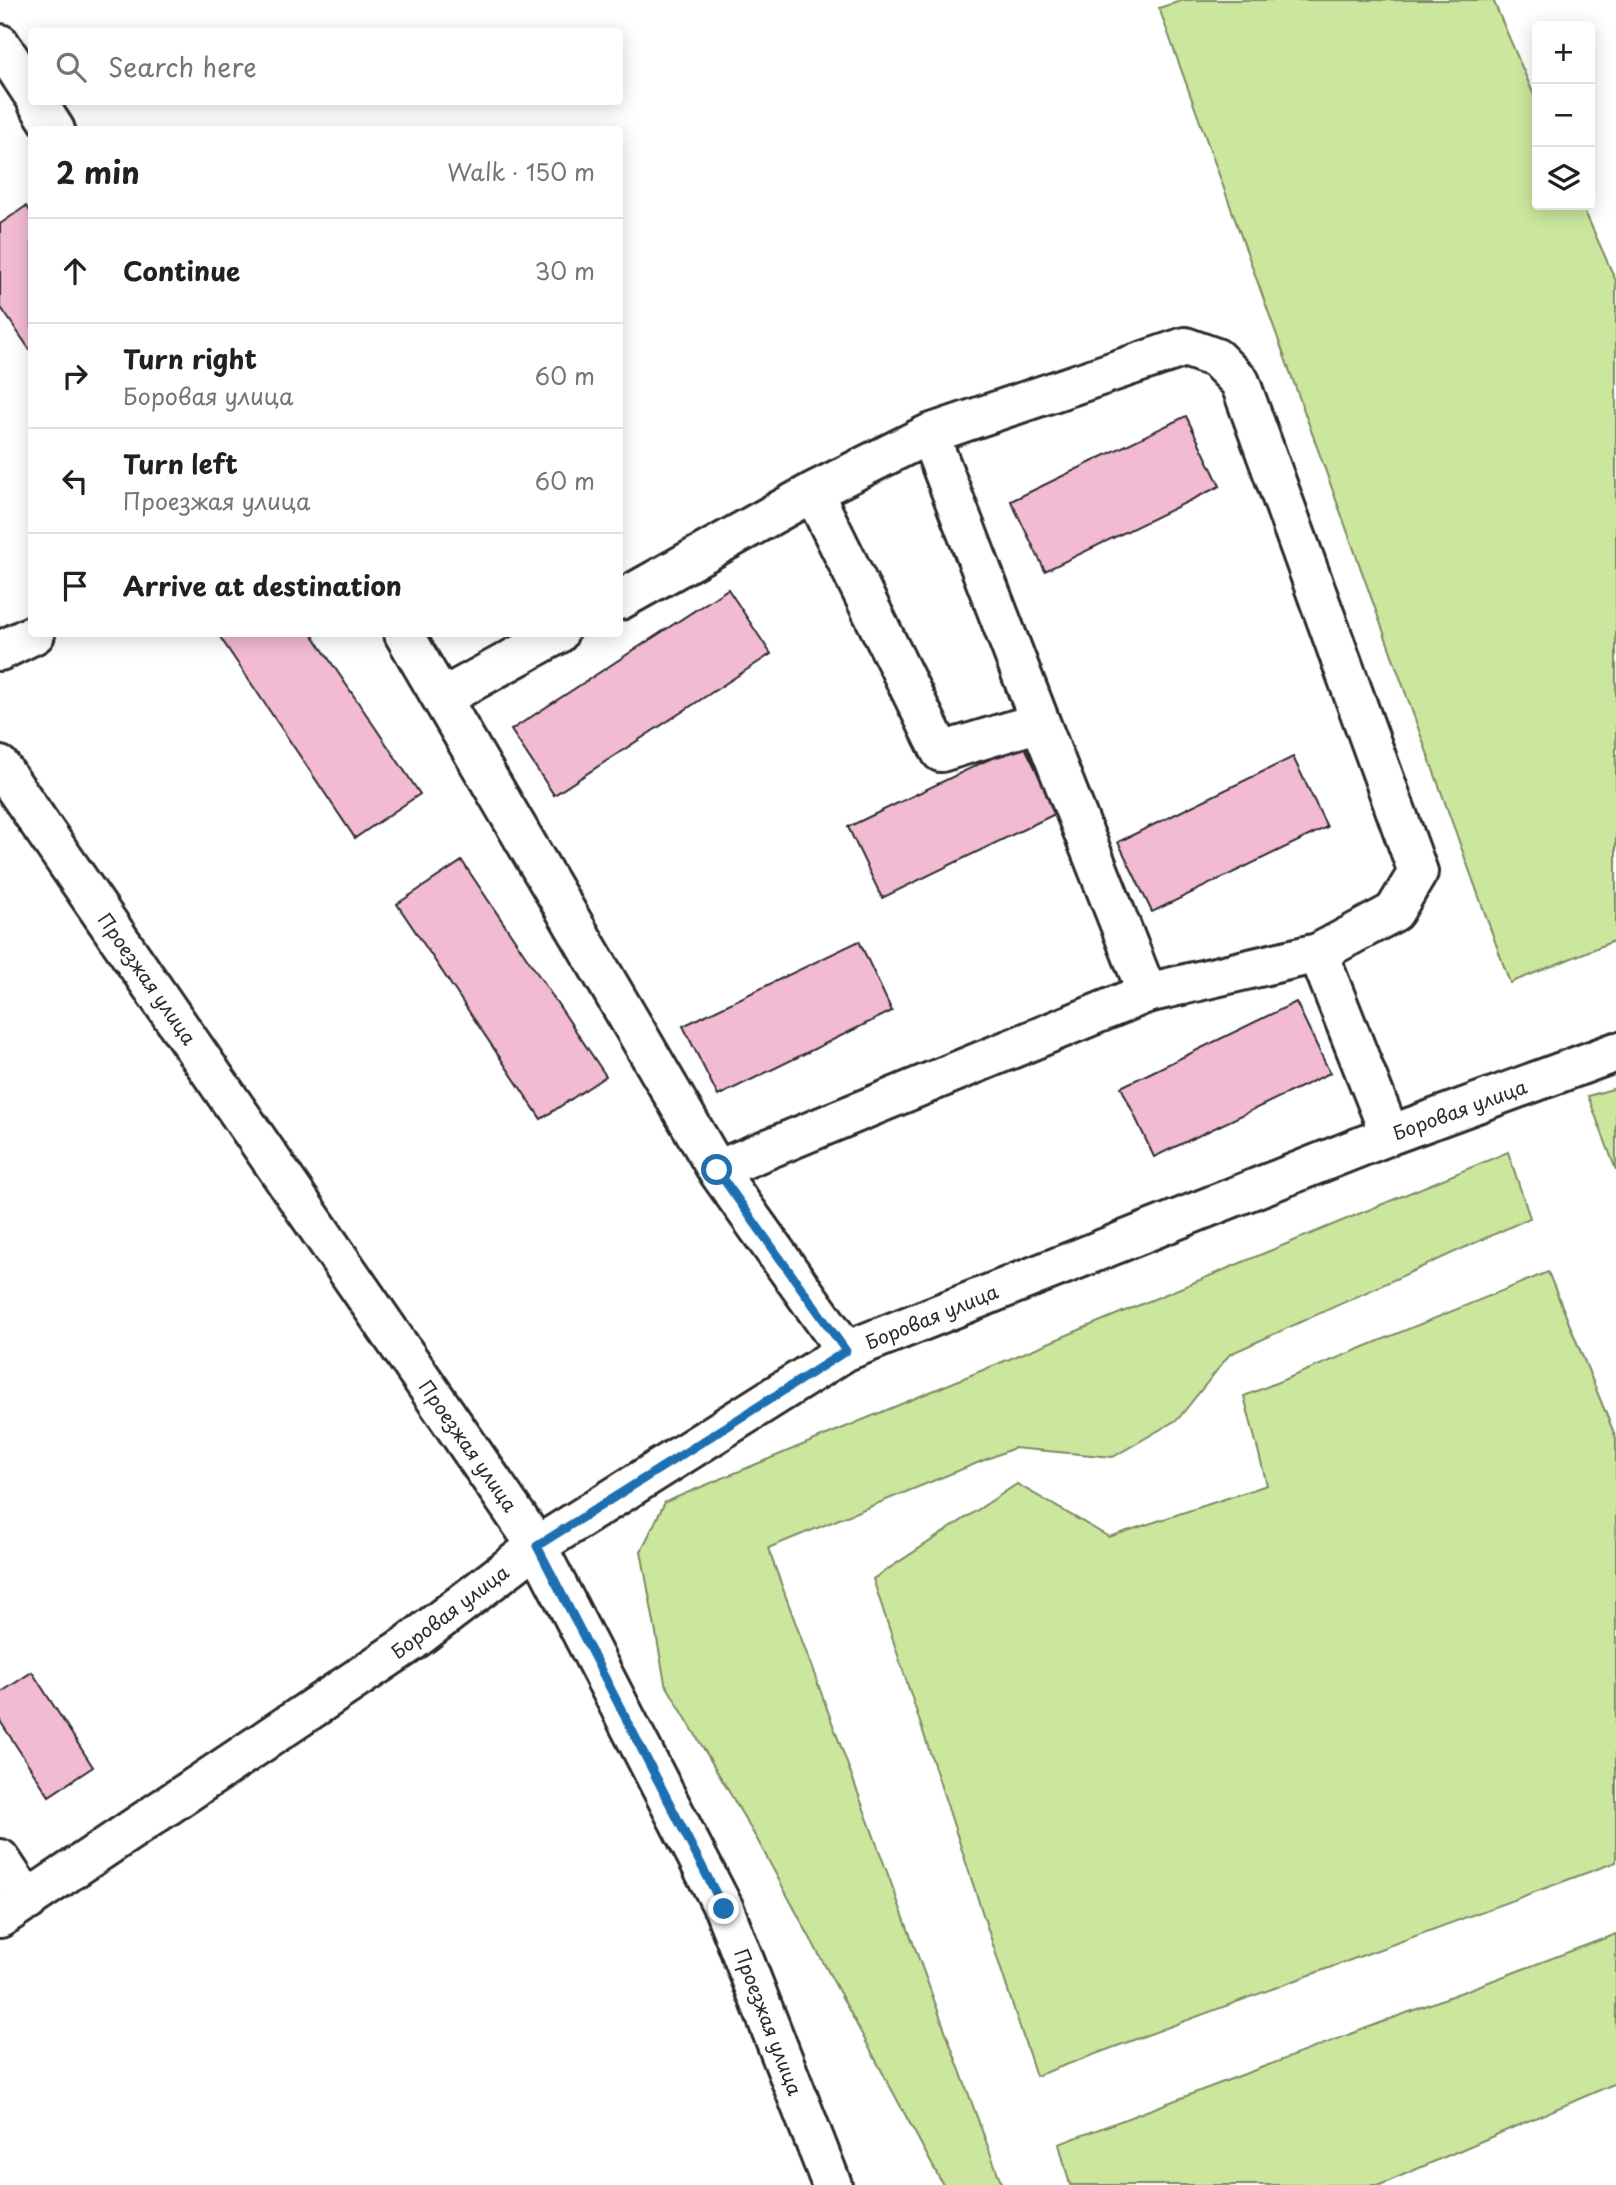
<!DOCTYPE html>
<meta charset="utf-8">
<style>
body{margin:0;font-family:"Playpen Sans",sans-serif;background:#f6f6f6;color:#202124}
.controls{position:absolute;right:21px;top:21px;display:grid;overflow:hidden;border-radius:7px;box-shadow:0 4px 18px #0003}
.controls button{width:63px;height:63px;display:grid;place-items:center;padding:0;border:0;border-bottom:2px solid #e0e0e0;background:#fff;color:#202124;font:35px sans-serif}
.stop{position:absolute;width:21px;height:21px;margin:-16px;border:5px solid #1f6fb2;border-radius:50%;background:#fff}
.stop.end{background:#1f6fb2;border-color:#fff;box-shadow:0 2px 7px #0008}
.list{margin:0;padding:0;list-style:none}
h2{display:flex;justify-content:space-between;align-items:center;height:91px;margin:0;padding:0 28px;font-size:30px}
h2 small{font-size:23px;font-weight:400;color:#757577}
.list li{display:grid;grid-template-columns:46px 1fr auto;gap:21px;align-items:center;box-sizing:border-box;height:105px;padding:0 28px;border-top:2px solid #e0e0e0}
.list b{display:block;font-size:26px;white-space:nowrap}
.list p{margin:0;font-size:23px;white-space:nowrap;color:#757577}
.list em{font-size:23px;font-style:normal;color:#757577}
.icon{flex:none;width:38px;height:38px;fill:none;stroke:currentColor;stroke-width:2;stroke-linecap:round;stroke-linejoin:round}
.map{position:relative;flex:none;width:1616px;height:2185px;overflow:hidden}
.search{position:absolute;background:#fff;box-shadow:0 4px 18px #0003;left:28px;top:28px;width:595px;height:77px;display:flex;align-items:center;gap:18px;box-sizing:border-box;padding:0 24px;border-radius:7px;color:#757577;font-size:26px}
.panel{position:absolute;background:#fff;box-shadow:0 4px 18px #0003;left:28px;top:126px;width:595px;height:511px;border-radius:7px}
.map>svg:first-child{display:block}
.green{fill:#cbe79d;stroke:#7b8964;stroke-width:2}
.building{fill:#f2bbd3;stroke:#2b2b2b;stroke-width:2}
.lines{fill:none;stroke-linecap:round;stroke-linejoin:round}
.minor-casing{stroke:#2b2b2b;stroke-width:44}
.minor{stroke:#fff;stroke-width:38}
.route{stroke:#1f6fb2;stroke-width:9}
.labels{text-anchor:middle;stroke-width:7;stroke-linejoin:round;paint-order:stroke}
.street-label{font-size:19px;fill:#2b2b2b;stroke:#fff}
</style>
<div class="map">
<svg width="1616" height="2185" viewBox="0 0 1616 2185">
<rect width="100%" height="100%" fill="#fff"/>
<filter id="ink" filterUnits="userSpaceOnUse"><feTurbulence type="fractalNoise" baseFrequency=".0143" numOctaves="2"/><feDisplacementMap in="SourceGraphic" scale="14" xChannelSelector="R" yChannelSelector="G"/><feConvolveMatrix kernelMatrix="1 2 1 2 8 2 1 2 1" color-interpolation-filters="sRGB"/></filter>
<g filter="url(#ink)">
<!-- green -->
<path class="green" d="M 1184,0 L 1493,0 L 1537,102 L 1537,205 L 1582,205 L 1616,281 L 1616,940 L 1510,983 L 1159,8 Z
M 1616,1088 L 1616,1170 L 1588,1096 Z
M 1508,1152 L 1530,1218 L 1230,1354 L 1178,1419 L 1113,1457 L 1014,1448 L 768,1548 L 1002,2185 L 943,2185 L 758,1841 L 665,1683 L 641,1551 L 665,1502 Z
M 1548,1272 L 1616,1438 L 1616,1862 L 1036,2076 L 873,1579 L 1017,1484 L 1109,1537 L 1267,1485 L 1244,1396 Z
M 1616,1934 L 1616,2083 L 1380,2185 L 1070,2185 L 1059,2144 Z"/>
<!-- building -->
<path class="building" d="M 26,206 L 32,214 L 32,353 L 0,306 L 0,224 Z
M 1186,416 L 1220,486 L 1045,571 L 1011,501 Z
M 728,589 L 771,654 L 554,795 L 511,730 Z
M 218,634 L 312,634 L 420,794 L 355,838 Z
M 1023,743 L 1057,813 L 882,898 L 848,827 Z
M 1293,757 L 1327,827 L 1152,912 L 1118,842 Z
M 462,861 L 606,1076 L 541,1119 L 397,904 Z
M 859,941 L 892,1011 L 718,1096 L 683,1026 Z
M 1296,1002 L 1330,1073 L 1154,1157 L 1121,1087 Z
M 32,1672 L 93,1767 L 49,1796 L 0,1721 L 0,1693 Z"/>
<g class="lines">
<defs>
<path id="minor" d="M 0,44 L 32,93
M 37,102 L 55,130
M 813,492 L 929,434
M 620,600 L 813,492 L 941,752 L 1040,722 L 929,434 L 1185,347 L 1216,358 L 1240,382 L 1418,872 L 1394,912 L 1318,953
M 404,634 L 717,1170 L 846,1351
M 0,651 L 35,634
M 442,698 L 558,634
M 1040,722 L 1147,993
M 0,766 L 537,1546 L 724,1909 L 832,2185
M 717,1170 L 1147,993 L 1318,953 L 1390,1135
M 0,1859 L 28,1901
M 0,1918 L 410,1643 L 537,1546 L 846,1351 L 1390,1135 L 1616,1052"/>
</defs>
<!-- minor casing -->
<use href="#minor" class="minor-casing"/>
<!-- minor -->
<use href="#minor" class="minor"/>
</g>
</g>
<g class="lines" filter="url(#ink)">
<!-- route -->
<path class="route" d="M 717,1170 L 846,1351 L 537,1546 L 724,1909"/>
</g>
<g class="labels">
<!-- street labels -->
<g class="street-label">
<text transform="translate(147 979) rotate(55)" y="7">Проезжая улица</text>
<text transform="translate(1460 1110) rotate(-20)" y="7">Боровая улица</text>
<text transform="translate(932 1317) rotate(-22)" y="7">Боровая улица</text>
<text transform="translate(468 1446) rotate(55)" y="7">Проезжая улица</text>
<text transform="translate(450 1612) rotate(-37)" y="7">Боровая улица</text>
<text transform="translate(768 2022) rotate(69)" y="7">Проезжая улица</text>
</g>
</g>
</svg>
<div class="controls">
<button>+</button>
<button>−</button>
<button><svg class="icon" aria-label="layers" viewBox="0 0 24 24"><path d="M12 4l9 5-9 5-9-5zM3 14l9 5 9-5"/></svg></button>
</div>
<div class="stop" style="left:717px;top:1170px"></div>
<div class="stop end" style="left:724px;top:1909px"></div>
<div class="search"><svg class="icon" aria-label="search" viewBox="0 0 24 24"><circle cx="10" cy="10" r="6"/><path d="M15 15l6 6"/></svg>Search here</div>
<section class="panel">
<h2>2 min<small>Walk · 150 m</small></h2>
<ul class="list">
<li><svg class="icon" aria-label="ahead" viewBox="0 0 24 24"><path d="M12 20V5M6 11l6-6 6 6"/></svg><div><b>Continue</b></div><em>30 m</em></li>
<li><svg class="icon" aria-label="right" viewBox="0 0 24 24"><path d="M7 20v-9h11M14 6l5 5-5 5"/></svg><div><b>Turn right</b><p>Боровая улица</p></div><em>60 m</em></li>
<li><svg class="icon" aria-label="left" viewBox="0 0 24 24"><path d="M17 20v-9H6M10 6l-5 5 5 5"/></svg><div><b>Turn left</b><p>Проезжая улица</p></div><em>60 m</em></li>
<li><svg class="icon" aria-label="arrive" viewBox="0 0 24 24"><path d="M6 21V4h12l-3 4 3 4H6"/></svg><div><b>Arrive at destination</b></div></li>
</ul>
</section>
</div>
